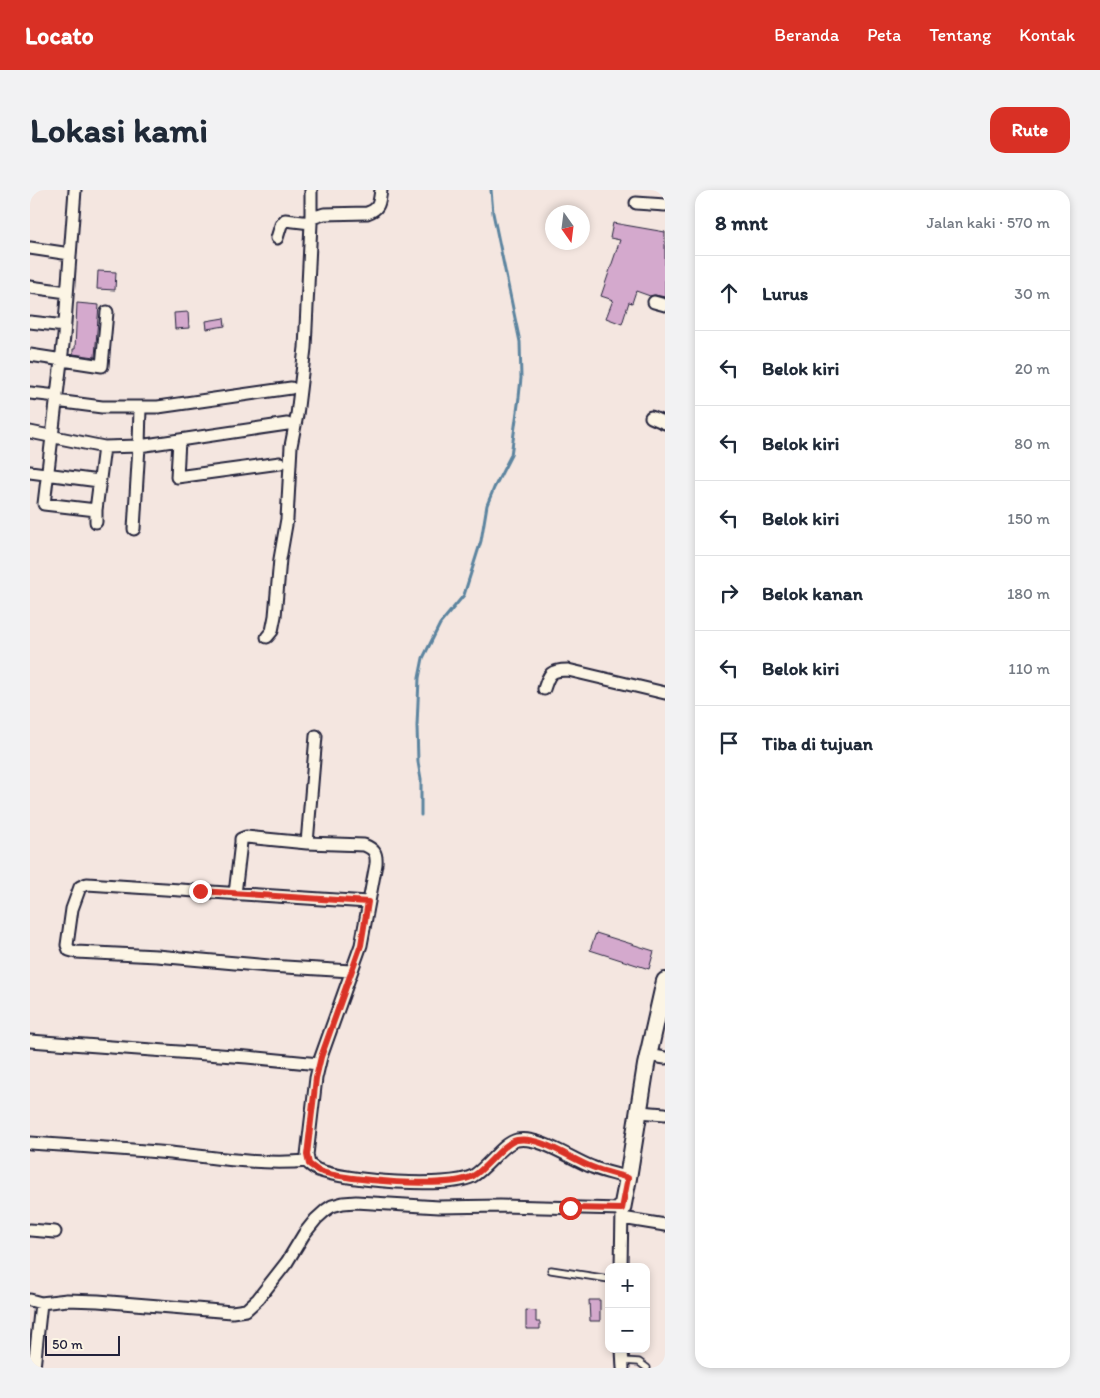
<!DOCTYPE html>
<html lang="id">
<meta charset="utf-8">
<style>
body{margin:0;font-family:Itim,sans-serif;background:#f2f2f3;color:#1f2937}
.controls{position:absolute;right:15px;bottom:15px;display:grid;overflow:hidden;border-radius:10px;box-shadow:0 2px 8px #0003}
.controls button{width:45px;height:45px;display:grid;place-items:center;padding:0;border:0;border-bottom:1px solid #e0e1e3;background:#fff;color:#1f2937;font:25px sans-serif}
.compass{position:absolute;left:515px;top:15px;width:45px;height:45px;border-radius:50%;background:#fff;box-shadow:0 2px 8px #0003;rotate:166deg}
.scale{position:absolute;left:15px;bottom:12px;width:75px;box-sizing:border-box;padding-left:5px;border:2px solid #22223b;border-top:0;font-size:14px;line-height:18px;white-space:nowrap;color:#22223b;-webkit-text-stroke:4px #fcf5e5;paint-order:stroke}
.stop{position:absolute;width:15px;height:15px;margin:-11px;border:4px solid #d93025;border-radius:50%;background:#fff}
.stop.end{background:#d93025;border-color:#fff;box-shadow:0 1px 5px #0008}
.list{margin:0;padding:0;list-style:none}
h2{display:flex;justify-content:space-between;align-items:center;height:65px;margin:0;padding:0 20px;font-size:21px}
h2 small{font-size:16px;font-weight:400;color:#747a83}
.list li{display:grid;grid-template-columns:32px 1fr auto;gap:15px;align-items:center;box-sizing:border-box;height:75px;padding:0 20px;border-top:1px solid #e0e1e3}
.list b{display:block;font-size:19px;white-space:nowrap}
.list em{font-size:16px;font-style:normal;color:#747a83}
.icon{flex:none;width:28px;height:28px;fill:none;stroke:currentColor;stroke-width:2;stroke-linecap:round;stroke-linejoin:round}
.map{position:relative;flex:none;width:635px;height:1178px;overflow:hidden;border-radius:15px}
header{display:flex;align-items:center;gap:30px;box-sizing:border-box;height:70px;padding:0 25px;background:#d93025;color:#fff}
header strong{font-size:24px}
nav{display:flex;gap:28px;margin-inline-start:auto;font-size:18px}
.intro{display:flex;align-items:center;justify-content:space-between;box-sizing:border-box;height:120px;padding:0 30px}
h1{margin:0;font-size:35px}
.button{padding:12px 22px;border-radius:15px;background:#d93025;color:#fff;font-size:18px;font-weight:700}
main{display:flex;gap:30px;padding:0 30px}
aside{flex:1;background:#fff;border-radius:15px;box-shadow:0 2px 8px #0003}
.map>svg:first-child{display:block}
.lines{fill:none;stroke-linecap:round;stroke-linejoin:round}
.stream{stroke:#5b849f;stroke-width:3}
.building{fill:#d4a9cd;stroke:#22223b}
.lane-casing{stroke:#22223b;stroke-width:9}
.street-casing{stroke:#22223b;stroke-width:15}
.secondary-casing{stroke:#22223b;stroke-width:20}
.lane{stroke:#fcf5e5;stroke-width:5.5}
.street{stroke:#fcf5e5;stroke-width:11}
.secondary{stroke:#fcf5e5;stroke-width:16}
.route{stroke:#d93025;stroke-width:6}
</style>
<header>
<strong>Locato</strong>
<nav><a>Beranda</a><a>Peta</a><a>Tentang</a><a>Kontak</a></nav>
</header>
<div class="intro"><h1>Lokasi kami</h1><a class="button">Rute</a></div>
<main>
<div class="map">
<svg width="635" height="1178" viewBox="0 0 635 1178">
<rect width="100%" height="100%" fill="#f4e6e0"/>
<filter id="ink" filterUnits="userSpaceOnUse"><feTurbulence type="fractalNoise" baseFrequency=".02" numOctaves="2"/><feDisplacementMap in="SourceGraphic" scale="10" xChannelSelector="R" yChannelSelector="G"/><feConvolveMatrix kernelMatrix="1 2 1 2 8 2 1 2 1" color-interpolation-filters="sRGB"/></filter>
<g filter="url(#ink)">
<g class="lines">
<!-- stream -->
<path class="stream" d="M 391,625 L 391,589 L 388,572 L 387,536 L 389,488 L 393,468 L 410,434 L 434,405 L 451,351 L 457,315 L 464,298 L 481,265 L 489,207 L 491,188 L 490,152 L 463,23 L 461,0"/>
</g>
<!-- building -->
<path class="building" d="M 583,33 L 635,42 L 635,107 L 625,105 L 620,106 L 606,101 L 602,113 L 599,112 L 592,134 L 576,128 L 583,110 L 571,106 L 590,50 L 580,48 Z
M 68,81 L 86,82 L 85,100 L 67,99 Z
M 47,113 L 69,115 L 65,167 L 43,164 L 43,159 L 45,159 Z
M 158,122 L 159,138 L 145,139 L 144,123 Z
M 194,128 L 195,136 L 177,139 L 176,131 Z
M 566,743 L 624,761 L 619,779 L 560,760 Z
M 559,1110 L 570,1110 L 570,1131 L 560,1131 Z
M 496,1120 L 506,1121 L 506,1132 L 510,1132 L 510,1139 L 496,1139 Z"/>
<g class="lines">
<defs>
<path id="lane" d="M 521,1080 L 579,1089
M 593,1171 L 609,1172 L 617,1178"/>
<path id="street" d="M 45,0 L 34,146 L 14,314 L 66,320
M 606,13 L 635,15
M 282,28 L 294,24 L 337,23 C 350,19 349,12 351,0
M 247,48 L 251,35 L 255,30 L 281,33
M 0,58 L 40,64
M 0,97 L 37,102
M 624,112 L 635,115
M 0,132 L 35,136
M 0,165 L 72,176 L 77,122
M 0,203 L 27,206
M 26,211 L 72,217 L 128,217 L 261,198
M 621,227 L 635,233
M 0,242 L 74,257 L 109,256 L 257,234
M 149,250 L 147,287 L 250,273
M 0,282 L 69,291
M 66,332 L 66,320 L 74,257
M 104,339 L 109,256 L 110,217
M 237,447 L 242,441 L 245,426 L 250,369 L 257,329 L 261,256 L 267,225 L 275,158 L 281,33 L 281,0
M 514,499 C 519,484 520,480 538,480 L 635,503
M 277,653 L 286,546
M 205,704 L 211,652 L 211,649 L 216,647 L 277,653 L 334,655 C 344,659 347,663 346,674 L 331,755 L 291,867 L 286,888 L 277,965 L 279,974 C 282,976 285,979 288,980 C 316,991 418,999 443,986 C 457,978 473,953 487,950 C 510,946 541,969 562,977 C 574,982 586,984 598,988
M 321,781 L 239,776 L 127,766 L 46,762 L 39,760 L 37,755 L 42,719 L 50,697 L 57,694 L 338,712
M 0,851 L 217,867 L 289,874
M 618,865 L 635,868
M 609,922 L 635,924
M 0,953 C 47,956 94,959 141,963 C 186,968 232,975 278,971
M 592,1028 L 635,1035
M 0,1040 L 25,1042
M 0,1110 L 11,1113 L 37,1110 L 68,1111 L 202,1122 L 216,1120 L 228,1109 L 257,1072 L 274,1044 L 286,1029 L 296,1020 L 302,1016 L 313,1013 L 326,1012 L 409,1017 L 470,1016 L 592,1019 L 591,1077
M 592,1159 L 593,1178
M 4,1178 L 11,1113"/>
<path id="secondary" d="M 592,1019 L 598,988 L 616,875 L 635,791"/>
</defs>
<!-- lane casing -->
<use href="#lane" class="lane-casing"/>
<!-- street casing -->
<use href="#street" class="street-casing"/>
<!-- secondary casing -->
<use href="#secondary" class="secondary-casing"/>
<!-- lane -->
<use href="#lane" class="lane"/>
<!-- street -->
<use href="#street" class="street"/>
<!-- secondary -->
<use href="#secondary" class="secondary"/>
</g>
</g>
<g class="lines" filter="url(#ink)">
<!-- route -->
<path class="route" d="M 170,701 L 338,712 L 331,755 L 291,867 L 286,888 L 277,965 L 279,974 C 282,976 285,979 289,981 C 316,991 418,999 443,986 C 456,979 474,952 487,950 C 510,946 541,969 562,977 C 574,982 586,984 598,988 L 592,1019 L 540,1018"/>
</g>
</svg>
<div class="controls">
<button>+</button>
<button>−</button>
</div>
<svg class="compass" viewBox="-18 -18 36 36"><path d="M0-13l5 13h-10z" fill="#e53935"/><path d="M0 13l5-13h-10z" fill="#747a83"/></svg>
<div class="scale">50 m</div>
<div class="stop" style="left:540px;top:1018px"></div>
<div class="stop end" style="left:170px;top:701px"></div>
</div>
<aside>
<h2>8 mnt<small>Jalan kaki · 570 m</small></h2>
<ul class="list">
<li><svg class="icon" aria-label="ahead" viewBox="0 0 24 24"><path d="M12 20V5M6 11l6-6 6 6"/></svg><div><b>Lurus</b></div><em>30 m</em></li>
<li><svg class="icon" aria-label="left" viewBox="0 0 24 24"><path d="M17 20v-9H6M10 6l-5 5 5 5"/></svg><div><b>Belok kiri</b></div><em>20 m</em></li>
<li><svg class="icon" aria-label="left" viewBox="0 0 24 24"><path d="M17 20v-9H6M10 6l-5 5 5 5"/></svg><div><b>Belok kiri</b></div><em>80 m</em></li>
<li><svg class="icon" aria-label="left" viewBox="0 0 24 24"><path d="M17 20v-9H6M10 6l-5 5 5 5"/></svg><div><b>Belok kiri</b></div><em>150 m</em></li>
<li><svg class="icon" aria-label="right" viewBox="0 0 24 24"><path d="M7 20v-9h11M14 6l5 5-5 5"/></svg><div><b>Belok kanan</b></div><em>180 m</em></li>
<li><svg class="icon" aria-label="left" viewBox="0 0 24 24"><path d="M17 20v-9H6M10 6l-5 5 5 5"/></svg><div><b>Belok kiri</b></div><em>110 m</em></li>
<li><svg class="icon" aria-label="arrive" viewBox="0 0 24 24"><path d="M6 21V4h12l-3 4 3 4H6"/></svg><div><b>Tiba di tujuan</b></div></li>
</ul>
</aside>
</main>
